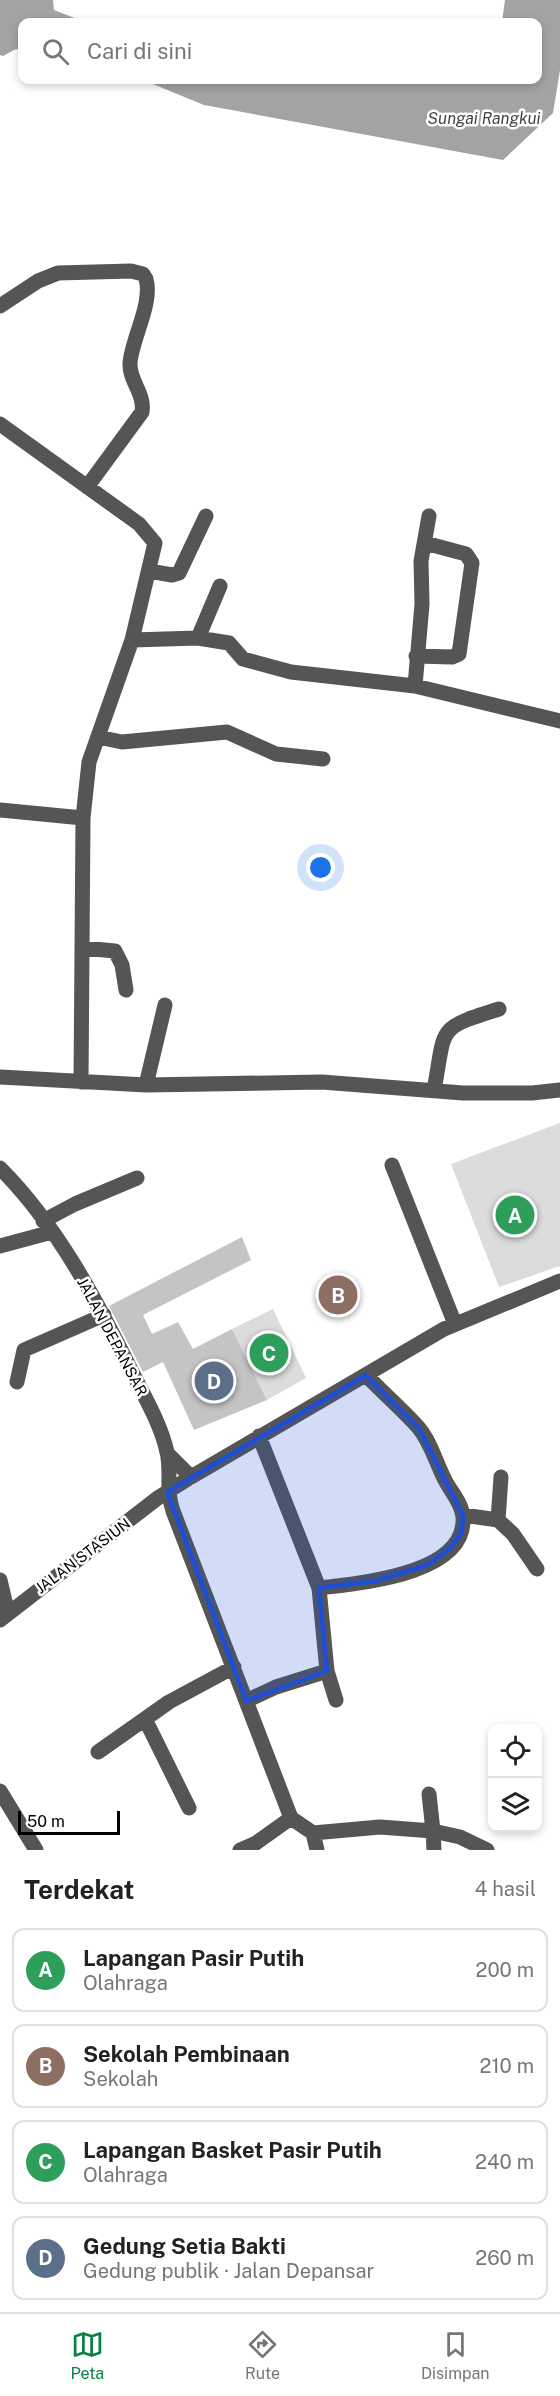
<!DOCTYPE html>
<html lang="id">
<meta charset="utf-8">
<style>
body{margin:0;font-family:"Public Sans",sans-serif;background:#f6f6f6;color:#222}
.controls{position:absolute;right:18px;bottom:18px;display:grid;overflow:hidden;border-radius:12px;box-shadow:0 3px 9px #0003}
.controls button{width:54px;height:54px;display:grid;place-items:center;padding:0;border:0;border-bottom:2px solid #e0e0e0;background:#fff;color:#222;font:30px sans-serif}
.scale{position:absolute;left:18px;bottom:15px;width:102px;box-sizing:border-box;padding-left:6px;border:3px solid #000;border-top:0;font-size:16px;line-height:21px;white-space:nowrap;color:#000;-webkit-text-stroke:4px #fff;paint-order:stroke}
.you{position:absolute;left:321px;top:868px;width:21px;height:21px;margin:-15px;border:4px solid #fff;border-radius:50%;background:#1a73e8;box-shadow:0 0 0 9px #1a73e833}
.badge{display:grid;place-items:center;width:39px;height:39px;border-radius:50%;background:#0b8043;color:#fff;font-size:20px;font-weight:700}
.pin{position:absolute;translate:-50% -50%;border:3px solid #fff;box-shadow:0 2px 6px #0006}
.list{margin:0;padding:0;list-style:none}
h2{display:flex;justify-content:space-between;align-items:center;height:78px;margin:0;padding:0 24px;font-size:26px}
h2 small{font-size:20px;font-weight:400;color:#767676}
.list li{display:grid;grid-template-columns:39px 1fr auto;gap:18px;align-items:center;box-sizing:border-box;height:84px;margin:0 12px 12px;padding:0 12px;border:2px solid #e0e0e0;border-radius:12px}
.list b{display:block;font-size:22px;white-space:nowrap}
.list p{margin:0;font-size:20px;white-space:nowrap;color:#767676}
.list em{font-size:20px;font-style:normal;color:#767676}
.icon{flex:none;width:33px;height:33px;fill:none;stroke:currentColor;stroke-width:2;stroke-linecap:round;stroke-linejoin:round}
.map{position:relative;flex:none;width:560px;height:1850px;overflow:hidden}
.search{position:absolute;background:#fff;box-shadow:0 3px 9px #0003;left:18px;right:18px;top:18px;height:66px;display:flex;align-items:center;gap:15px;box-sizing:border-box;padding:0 21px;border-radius:12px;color:#767676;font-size:22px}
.sheet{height:462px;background:#fff}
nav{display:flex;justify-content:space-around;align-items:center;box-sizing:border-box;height:84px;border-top:2px solid #e0e0e0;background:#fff;font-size:16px;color:#767676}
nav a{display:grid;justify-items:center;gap:3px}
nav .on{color:#0b8043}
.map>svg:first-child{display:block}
.green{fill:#dcdcdc}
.water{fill:#a3a3a3}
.building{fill:#c4c4c4}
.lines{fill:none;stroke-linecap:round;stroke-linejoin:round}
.minor{stroke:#555;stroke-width:15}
.marked{fill:#1d4ed8;fill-opacity:0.2;stroke:#1d4ed8;stroke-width:4.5;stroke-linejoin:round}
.labels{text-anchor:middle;stroke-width:5;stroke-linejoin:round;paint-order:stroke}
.street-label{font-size:15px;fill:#000;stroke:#fff}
.water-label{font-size:16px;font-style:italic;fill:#444;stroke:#fff}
</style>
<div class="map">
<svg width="560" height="1850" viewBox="0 0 560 1850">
<rect width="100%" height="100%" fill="#fff"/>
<!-- green -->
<path class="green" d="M 560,1123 L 560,1266 L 499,1287 L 451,1164 Z
M 273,1309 L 306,1378 L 267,1400 L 232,1329 Z"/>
<!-- water -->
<path class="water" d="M 0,0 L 53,0 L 54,10 L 85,22 L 22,22 L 22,50 L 16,49 L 3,56 L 0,55 Z
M 505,0 L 560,0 L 560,70 L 553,113 L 503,160 L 204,105 L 143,80 L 538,80 L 538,22 L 502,22 Z"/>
<!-- building -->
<path class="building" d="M 242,1237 L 251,1260 L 143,1315 L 152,1334 L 178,1322 L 193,1349 L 232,1329 L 267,1400 L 194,1430 L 163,1362 L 143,1372 L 109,1306 Z"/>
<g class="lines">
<!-- minor -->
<path class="minor" d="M 0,306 L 38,281 L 58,273 L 131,271 L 143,274 L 146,279 C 153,303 132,338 130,363 C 129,381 145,393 142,412 L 87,487
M 0,424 L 139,524 L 155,543 L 132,640 L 89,762 L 83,818 L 81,1082
M 149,571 L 172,575 L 179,573 L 206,516
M 198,638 L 220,586
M 132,640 L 198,638 L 229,643 L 243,659 L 291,672 L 415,686 L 560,721
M 416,656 L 452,657 L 459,654 L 472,563 L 466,554 L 425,543
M 415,686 L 422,604 L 421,561 L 429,516
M 98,737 L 122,742 L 227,732 L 276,754 L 323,759
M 0,810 L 83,818
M 83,948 L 115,951 L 122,965 L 126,990
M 0,1077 L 146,1085 L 322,1082 L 463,1093 L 532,1093 L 560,1090
M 146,1085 L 165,1005
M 434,1090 C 446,1027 435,1029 499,1009
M 392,1165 L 455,1324
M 0,1168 C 57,1225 97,1301 132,1372 C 145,1397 161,1425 167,1452 C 172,1474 165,1487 173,1511 L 291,1818 L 313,1833 L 380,1827 L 433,1831 L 434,1850
M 43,1221 L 75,1204 L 137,1178
M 0,1246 L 52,1232
M 17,1382 L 24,1350 L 104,1315
M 259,1436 L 319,1588 L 327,1671 L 336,1700
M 167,1453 L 191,1477
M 463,1515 L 498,1520 L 513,1534 L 537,1569
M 498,1520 L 501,1477
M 0,1580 L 8,1614
M 319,1588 C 359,1583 467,1575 463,1517 C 462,1503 451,1492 445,1480 C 436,1463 431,1442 418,1427 C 402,1409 383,1393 366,1375
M 0,1620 L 159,1497 L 191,1477 L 444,1329 L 560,1281
M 246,1701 L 276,1687 L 327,1671
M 145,1719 L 189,1808
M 98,1752 L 169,1702 L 234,1667
M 0,1791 L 36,1850
M 429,1794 L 433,1831 L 460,1837 L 487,1850
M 313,1833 L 317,1850
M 240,1850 L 256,1843 L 291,1818"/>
</g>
<!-- marked area -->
<path class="marked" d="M 366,1375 L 419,1428 L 463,1515 L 462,1532 L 451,1548 L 428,1565 L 376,1581 L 319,1588 L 327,1671 L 246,1701 L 167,1492 Z"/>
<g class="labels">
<!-- street labels -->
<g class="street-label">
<text transform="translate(112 1337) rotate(62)" y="5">JALAN DEPANSAR</text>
<text transform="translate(83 1556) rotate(-37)" y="5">JALAN STASIUN</text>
</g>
<!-- water labels -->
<g class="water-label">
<text x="484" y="124">Sungai Rangkui</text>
</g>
</g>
</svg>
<div class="controls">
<button><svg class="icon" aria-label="locate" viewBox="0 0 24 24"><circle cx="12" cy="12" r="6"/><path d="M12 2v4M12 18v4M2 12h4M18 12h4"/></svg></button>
<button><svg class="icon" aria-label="layers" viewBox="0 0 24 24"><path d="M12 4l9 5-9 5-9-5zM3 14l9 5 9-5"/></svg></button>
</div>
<div class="scale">50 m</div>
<div class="you"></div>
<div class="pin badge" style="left:515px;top:1215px;background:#2e9e5b">A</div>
<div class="pin badge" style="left:338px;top:1295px;background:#8d6e63">B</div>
<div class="pin badge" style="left:269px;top:1353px;background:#2e9e5b">C</div>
<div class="pin badge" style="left:214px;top:1381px;background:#5c6f8a">D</div>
<div class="search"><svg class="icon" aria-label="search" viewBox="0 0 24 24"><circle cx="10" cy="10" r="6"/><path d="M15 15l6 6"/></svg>Cari di sini</div>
</div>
<section class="sheet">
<h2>Terdekat<small>4 hasil</small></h2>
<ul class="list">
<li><span class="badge" style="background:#2e9e5b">A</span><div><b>Lapangan Pasir Putih</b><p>Olahraga</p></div><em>200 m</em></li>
<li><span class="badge" style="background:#8d6e63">B</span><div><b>Sekolah Pembinaan</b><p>Sekolah</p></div><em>210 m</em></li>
<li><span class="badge" style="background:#2e9e5b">C</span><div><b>Lapangan Basket Pasir Putih</b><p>Olahraga</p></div><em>240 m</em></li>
<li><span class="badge" style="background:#5c6f8a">D</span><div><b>Gedung Setia Bakti</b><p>Gedung publik · Jalan Depansar</p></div><em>260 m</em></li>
</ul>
</section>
<nav>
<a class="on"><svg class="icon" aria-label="map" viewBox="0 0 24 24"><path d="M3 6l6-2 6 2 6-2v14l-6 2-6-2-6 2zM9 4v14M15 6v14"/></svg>Peta</a>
<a><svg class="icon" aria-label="directions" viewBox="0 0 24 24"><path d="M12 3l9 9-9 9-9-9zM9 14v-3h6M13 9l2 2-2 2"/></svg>Rute</a>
<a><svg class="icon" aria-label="saved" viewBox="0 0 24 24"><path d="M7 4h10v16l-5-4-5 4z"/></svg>Disimpan</a>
</nav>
